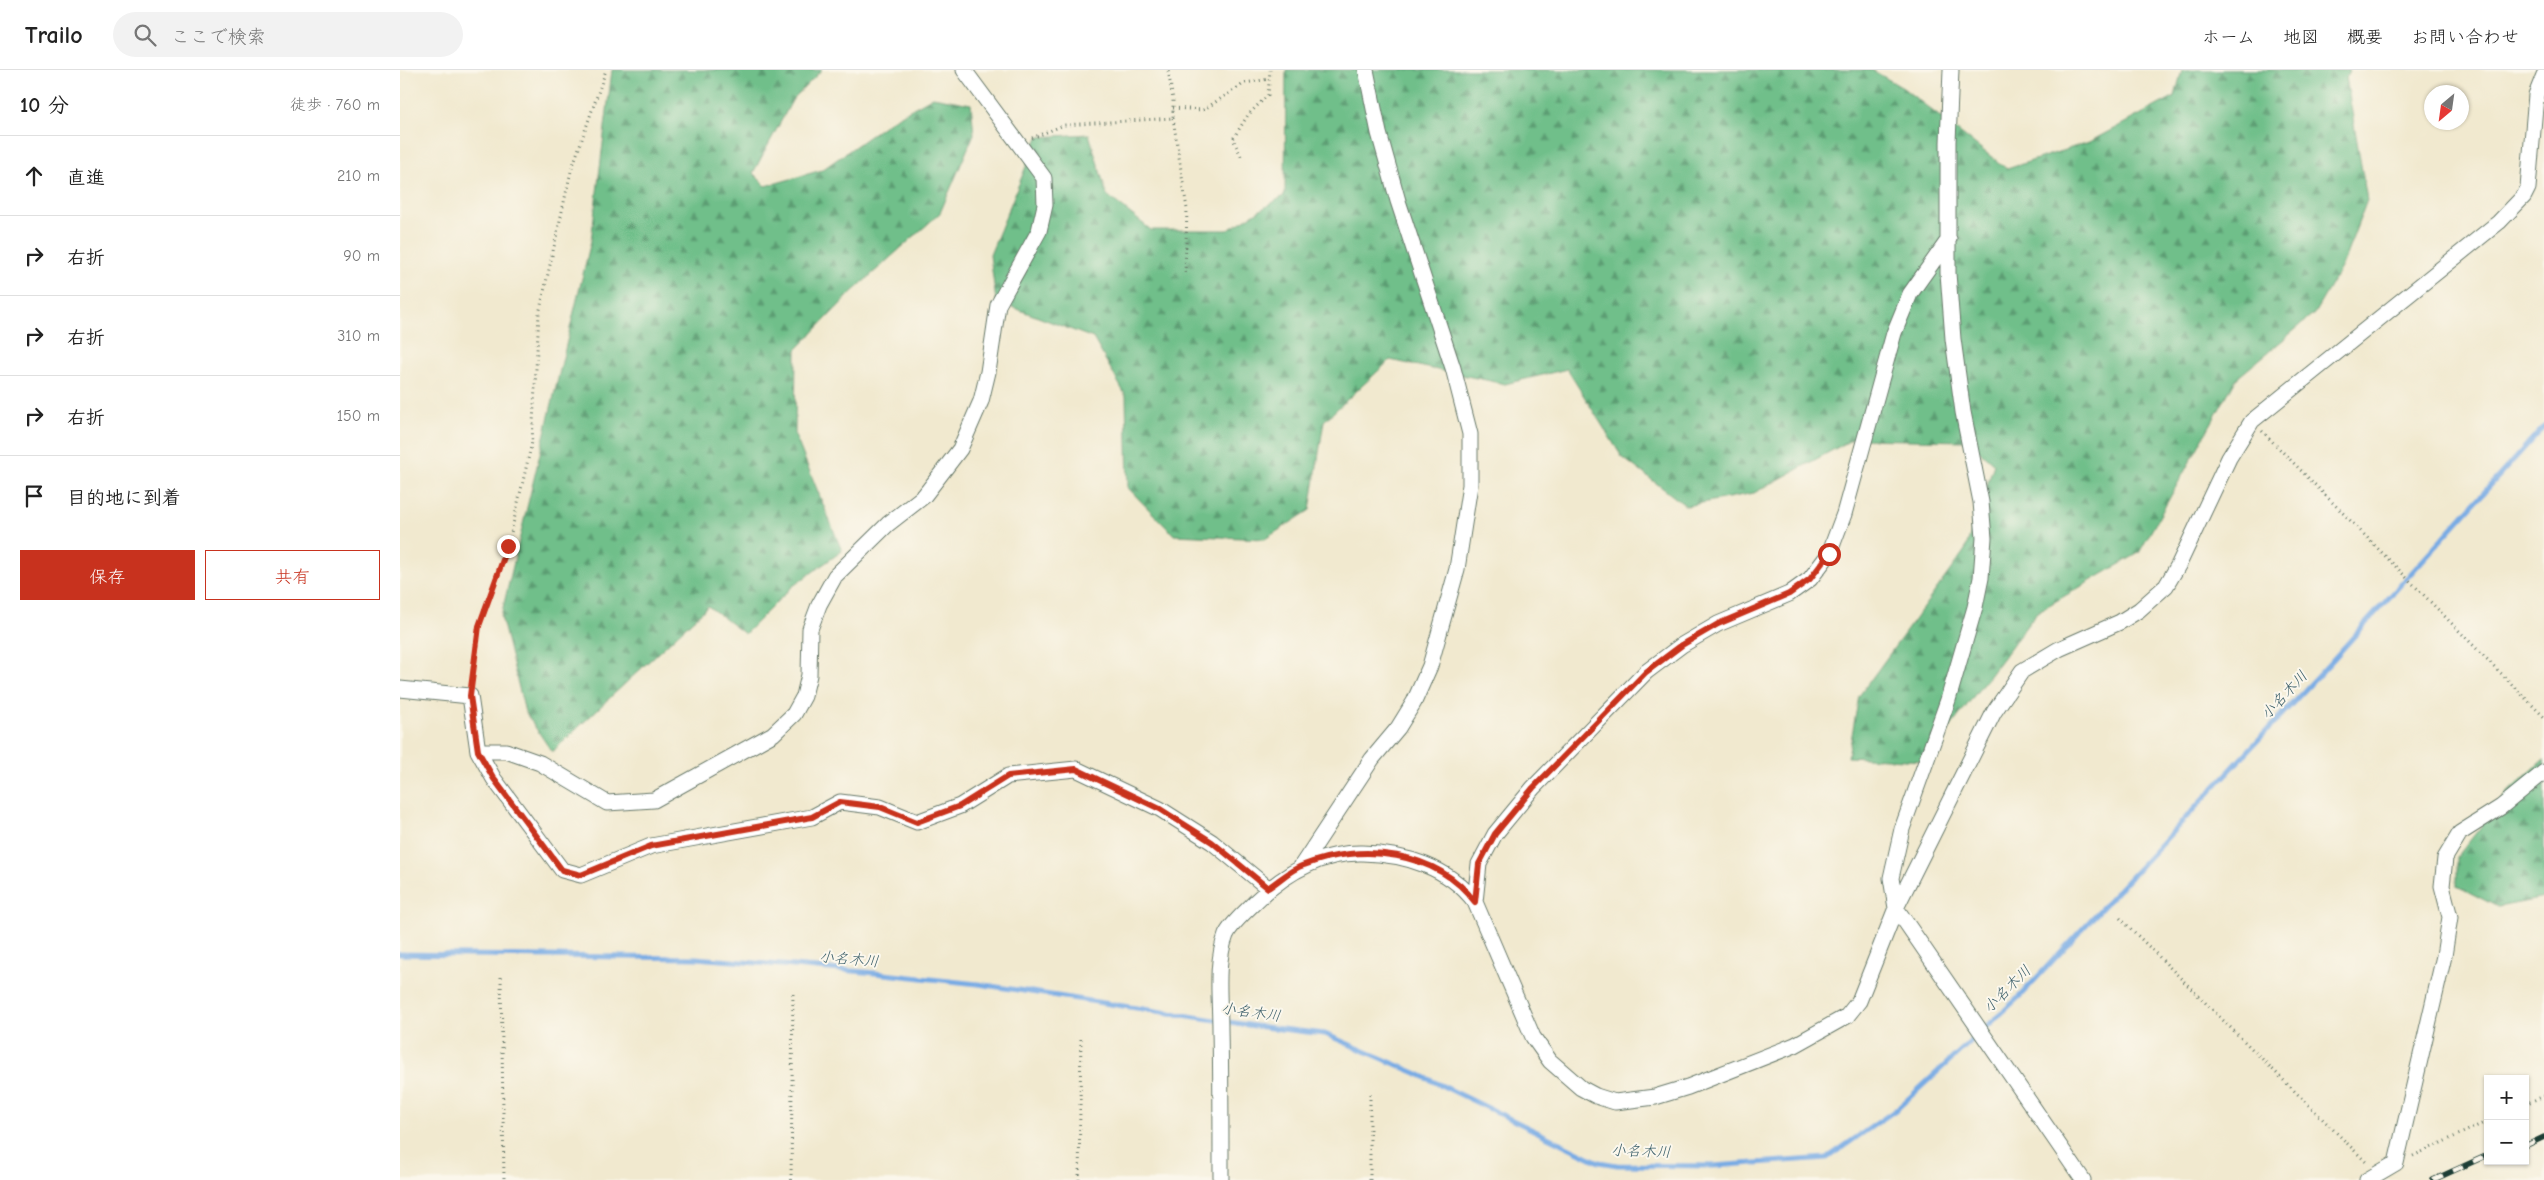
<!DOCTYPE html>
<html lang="ja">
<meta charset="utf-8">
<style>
body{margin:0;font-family:"Comic Neue","Klee One",sans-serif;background:#f2f2f2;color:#222}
.controls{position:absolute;right:15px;bottom:15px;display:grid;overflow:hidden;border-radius:0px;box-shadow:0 1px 4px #0004}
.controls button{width:45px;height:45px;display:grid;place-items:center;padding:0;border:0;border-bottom:1px solid #e0e0e0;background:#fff;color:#222;font:25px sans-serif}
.compass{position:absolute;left:2024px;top:15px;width:45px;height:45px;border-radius:50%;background:#fff;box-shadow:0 1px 4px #0004;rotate:209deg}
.stop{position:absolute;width:15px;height:15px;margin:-11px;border:4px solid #c8321e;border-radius:50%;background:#fff}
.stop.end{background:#c8321e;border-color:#fff;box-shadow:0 1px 5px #0008}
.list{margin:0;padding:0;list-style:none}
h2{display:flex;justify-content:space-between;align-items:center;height:65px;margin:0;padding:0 20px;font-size:21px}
h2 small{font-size:16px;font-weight:400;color:#767676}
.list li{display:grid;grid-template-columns:32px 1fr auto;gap:15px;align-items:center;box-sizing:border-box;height:80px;padding:0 20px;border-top:1px solid #e0e0e0}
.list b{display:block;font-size:19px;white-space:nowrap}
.list em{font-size:16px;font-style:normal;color:#767676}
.actions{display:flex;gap:10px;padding:15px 20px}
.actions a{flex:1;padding:11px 0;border:1px solid #c8321e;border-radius:0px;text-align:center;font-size:18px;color:#c8321e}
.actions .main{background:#c8321e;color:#fff}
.icon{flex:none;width:28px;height:28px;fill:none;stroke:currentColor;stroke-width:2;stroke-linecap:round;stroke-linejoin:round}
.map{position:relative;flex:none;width:2144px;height:1110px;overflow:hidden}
header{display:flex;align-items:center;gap:30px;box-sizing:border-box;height:70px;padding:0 25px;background:#fff;border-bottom:1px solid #e0e0e0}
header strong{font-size:24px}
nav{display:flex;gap:28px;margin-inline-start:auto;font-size:18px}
.search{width:350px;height:45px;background:#f2f2f2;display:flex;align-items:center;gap:12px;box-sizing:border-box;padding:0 18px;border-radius:28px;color:#767676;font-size:19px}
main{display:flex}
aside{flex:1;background:#fff}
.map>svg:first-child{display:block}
.forest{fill:url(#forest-firs);stroke:#487e5f}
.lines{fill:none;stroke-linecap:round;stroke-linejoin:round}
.stream{stroke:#78abe4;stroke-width:5}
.street-casing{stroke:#68796a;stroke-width:17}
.path{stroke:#68796a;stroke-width:3;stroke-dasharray:1 4;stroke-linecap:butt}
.street{stroke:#fff;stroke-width:15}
.rail-casing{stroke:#1f3d34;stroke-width:5.5}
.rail{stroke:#fbf7ec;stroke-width:4;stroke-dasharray:11;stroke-linecap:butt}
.route{stroke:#c8321e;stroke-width:6}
.labels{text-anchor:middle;stroke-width:4;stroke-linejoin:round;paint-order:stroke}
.water-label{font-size:15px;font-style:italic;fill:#3a5e69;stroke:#fbf7ec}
</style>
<header>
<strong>Trailo</strong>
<div class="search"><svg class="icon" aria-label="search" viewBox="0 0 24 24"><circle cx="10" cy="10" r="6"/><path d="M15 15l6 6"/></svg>ここで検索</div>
<nav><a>ホーム</a><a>地図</a><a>概要</a><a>お問い合わせ</a></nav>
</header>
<main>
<aside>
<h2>10 分<small>徒歩 · 760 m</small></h2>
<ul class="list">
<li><svg class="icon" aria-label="ahead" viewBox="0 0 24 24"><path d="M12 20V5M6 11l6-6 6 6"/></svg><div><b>直進</b></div><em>210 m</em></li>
<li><svg class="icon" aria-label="right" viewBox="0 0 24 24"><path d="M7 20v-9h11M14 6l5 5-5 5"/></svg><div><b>右折</b></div><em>90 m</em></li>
<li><svg class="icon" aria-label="right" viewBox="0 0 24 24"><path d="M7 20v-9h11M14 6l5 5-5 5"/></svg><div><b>右折</b></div><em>310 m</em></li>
<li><svg class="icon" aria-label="right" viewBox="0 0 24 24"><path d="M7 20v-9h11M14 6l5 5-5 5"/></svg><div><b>右折</b></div><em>150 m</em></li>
<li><svg class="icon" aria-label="arrive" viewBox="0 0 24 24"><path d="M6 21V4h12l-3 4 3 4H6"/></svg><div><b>目的地に到着</b></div></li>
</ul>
<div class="actions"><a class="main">保存</a><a>共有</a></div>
</aside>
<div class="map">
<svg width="2144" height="1110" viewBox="0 0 2144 1110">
<defs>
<pattern id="forest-firs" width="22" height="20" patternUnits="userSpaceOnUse" patternTransform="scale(1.25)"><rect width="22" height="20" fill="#70bf8a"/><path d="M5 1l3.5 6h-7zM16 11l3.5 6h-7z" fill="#5b9c72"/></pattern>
</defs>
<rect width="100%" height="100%" fill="#fbf7ec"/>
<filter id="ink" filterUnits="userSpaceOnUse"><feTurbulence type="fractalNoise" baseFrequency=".02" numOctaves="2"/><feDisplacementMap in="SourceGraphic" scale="10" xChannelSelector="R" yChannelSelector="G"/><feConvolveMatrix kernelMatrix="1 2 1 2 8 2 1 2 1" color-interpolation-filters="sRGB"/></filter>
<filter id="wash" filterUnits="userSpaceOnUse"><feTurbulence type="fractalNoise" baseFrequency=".0096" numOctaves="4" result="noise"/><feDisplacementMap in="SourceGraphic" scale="20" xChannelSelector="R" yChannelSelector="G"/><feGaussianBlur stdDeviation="1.12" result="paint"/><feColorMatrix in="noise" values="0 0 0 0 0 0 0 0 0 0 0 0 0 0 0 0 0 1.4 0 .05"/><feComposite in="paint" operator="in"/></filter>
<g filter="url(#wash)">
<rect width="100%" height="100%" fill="#f1e9cf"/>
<!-- forest -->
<path class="forest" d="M 212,0 L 422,0 L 393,29 L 353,103 L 366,116 L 422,100 L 492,50 L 533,27 L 571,34 L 574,64 L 540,143 L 453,221 L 396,280 L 395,365 L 442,481 L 393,516 L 345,564 L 308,536 L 152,682 L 125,642 L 101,546 L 191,171 Z
M 886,0 L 1472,0 L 1503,18 L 1607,99 L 1689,72 L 1775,26 L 1782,0 L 1949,0 L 1946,7 L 1967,130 L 1942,196 L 1914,244 L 1836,309 L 1739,483 L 1637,542 L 1525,691 L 1448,687 L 1459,626 L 1565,480 L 1594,394 L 1568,371 L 1453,369 L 1354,423 L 1286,436 L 1222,387 L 1167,299 L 1105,314 L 990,290 L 924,351 L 910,440 L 865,469 L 774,465 L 728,418 L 726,326 L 693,268 L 596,231 L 590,185 L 638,67 L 689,64 L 707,125 L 751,160 L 828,160 L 885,125 Z
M 2144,689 L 2144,828 L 2098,837 L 2057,816 L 2057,787 L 2108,722 Z"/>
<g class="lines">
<!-- stream -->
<path class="stream" d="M 0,884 L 296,888 L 465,902 L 578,914 L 855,956 L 925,964 L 1016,1003 L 1199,1092 L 1217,1095 L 1313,1096 L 1427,1088 L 1497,1039 L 1618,928 L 1929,594 L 2144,356"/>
</g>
</g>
<g filter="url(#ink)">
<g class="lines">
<defs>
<path id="street" d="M 1551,0 L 1548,72 L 1548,203 L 1553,269 L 1563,342 L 1581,432 L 1584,468 L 1581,508 L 1575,537 L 1548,630 L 1502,759 L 1491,808 L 1496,838 L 1683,1110
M 0,619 L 70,626 L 78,681 L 94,709 L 162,800 L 181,805 L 251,776 L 412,747 L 440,732 L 480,737 L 517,752 L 560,736 L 608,706 L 676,699 L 760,739 L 812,772 L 868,818
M 78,681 L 106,681 L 140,693 L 207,733 L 254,730 L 373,664 L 394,644 L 404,626 L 409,605 L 410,559 L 419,535 L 435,506 L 488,454 L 524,426 L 560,379 L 581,331 L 588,302 L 598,235 L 639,161 L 645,135 L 644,108 L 564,0
M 902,795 L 972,689 L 998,658 L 1014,632 L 1030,596 L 1057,499 L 1070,415 L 1070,364 L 1053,298 L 998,131 L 979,63 L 966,0
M 1075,832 L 1079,794 L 1095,764 L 1133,718 L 1246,602 L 1282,575 L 1318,554 L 1389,524 L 1410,509 L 1429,484 L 1444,444 L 1494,263 L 1510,224 L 1549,169
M 821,1110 C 821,1060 821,1009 820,959 C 820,929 815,894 826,865 C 830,856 841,846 848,839 C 879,807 916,782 962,783 C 1005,784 1049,797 1075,832 L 1133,967 L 1150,991 L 1181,1018 L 1196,1026 L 1215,1032 L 1255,1027 L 1288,1017 L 1395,975 L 1447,946 L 1459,931 L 1496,838 L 1594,642 L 1622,601 L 1659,579 L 1720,552 L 1739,540 L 1766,516 L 1779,494 L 1829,388 L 1852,351 L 2099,152 L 2124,126 L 2128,118 L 2136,25 L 2144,5
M 1967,1110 L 1996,1093 L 2044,886 L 2050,847 L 2042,816 L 2045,788 L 2060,763 L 2101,737 L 2144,702"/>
</defs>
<!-- street casing -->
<use href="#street" class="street-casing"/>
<!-- path -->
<path class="path" d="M 773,38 L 803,40 L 845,13 L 869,9
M 773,48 L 787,139 L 785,205
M 632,68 L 664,55 L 773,48 L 773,30 L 768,0
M 841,86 L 833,69 L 848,45 L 868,25 L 870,0
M 1862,361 L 2144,647
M 72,611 L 79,556 L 108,476 L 132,372 L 139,244 L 171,101 L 206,0
M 1720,848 L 1968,1094
M 101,907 L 104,1110
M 2125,1034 L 2144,1026
M 2013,1086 L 2088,1051
M 391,1110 L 393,922
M 679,1110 L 681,965
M 970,1110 L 970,1021"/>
<!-- street -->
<use href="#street" class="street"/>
<defs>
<path id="rail" d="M 2125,1076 L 2144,1067
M 2033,1110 L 2088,1085"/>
</defs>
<!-- rail casing -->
<use href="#rail" class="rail-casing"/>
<!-- rail -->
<use href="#rail" class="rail"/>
</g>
</g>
<g class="lines" filter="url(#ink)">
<!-- route -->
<path class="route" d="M 108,476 L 79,556 L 70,626 L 78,681 L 94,709 L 162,800 L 181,805 L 251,776 L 412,747 L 440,732 L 480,737 L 517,752 L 560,736 L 608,706 L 676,699 L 760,739 L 812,772 L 868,818 C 879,811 891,799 904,795 C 961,772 1037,781 1075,832 L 1079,794 L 1095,764 L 1133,718 L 1246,602 L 1282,575 L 1318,554 L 1389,524 L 1410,509 L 1429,484"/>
</g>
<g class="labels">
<!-- water labels -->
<g class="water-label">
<text transform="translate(1884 625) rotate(-47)" y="5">小名木川</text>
<text transform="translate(449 889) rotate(5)" y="5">小名木川</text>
<text transform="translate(1607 919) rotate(-45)" y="5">小名木川</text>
<text transform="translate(851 942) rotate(8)" y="5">小名木川</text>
<text transform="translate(1241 1081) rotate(2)" y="5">小名木川</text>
</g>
</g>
</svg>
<div class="controls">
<button>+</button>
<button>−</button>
</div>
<svg class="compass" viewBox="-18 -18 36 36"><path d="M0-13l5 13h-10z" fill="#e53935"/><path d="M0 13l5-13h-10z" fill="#767676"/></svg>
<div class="stop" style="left:1429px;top:484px"></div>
<div class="stop end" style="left:108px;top:476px"></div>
</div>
</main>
